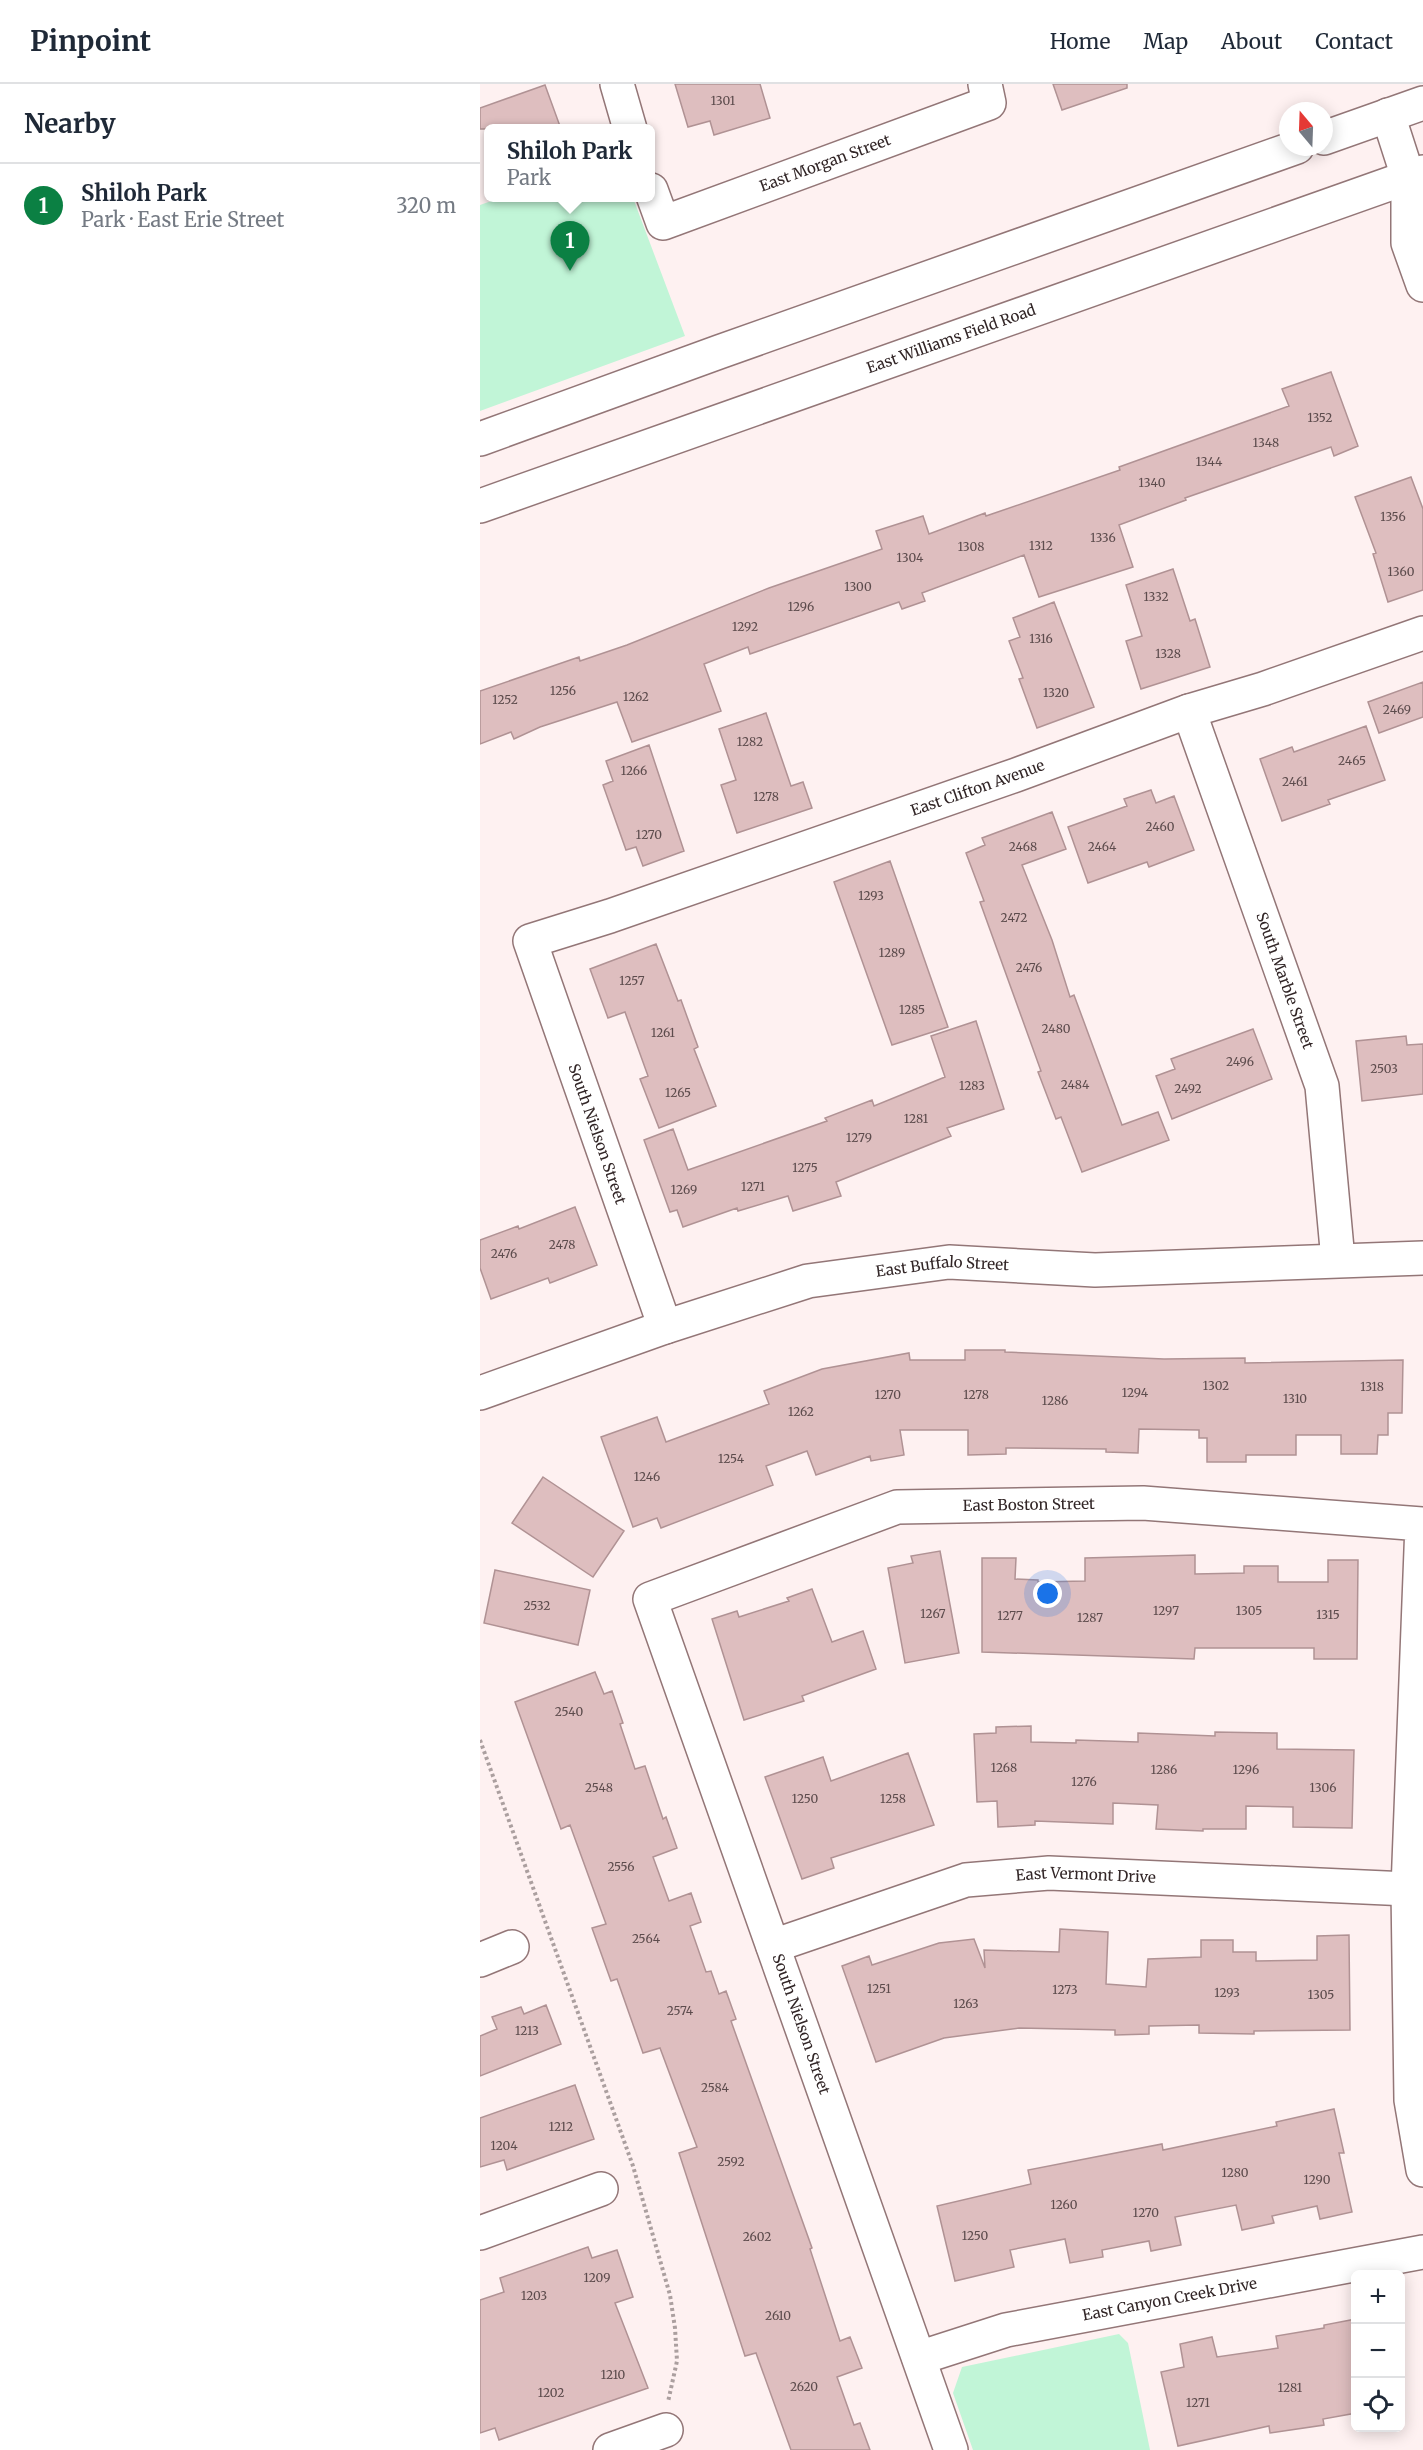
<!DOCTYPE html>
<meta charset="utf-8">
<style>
body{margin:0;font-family:Merriweather,serif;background:#f2f2f3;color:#1f2937}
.controls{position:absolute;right:18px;bottom:18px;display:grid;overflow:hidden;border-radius:9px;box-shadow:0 3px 15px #0003}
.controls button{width:54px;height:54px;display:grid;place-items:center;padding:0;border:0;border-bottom:2px solid #e0e1e3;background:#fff;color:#1f2937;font:30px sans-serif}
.compass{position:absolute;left:799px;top:18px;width:54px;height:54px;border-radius:50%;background:#fff;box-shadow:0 3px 15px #0003;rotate:341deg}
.you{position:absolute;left:568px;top:1510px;width:21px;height:21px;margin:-15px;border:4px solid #fff;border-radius:50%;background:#1a73e8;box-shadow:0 0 0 9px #1a73e833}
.badge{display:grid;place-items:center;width:39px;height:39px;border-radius:50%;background:#0b8043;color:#fff;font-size:20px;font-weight:700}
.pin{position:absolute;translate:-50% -50px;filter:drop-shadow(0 2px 3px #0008)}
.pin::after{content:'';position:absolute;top:32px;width:21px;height:18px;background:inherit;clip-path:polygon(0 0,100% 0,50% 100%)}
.popup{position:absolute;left:4px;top:40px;width:171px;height:78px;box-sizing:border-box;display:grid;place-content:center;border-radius:9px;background:#fff;filter:drop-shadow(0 2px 4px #0005);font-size:20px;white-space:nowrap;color:#747a83}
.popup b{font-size:22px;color:#1f2937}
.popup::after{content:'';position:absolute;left:50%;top:100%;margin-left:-12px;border:12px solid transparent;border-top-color:#fff}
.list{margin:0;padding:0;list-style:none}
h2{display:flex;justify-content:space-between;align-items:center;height:78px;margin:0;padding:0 24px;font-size:26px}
h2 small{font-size:20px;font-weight:400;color:#747a83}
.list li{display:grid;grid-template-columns:39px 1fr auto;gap:18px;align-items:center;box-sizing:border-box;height:84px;padding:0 24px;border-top:2px solid #e0e1e3}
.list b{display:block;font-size:22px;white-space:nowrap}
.list p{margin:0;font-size:20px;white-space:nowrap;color:#747a83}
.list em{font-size:20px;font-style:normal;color:#747a83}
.icon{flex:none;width:33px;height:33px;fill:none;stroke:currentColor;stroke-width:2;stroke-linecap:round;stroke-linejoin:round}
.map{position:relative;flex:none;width:943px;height:2366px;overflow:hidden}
header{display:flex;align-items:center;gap:36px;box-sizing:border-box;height:84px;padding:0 30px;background:#fff;border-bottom:2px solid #e0e1e3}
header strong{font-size:28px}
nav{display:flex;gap:33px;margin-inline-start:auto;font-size:21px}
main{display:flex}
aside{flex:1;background:#fff}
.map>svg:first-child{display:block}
.green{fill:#c1f5d7}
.building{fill:#debebf;stroke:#b09294;stroke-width:1.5}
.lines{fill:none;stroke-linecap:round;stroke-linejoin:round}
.minor-casing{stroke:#937677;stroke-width:36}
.major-casing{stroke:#937677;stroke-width:36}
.path{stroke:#ab9f9f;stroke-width:4;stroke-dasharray:3 3;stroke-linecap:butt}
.minor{stroke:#fff;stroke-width:33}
.major{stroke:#fff;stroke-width:33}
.labels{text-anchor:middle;stroke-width:4.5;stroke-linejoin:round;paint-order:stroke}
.number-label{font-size:12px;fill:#5d4c4d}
.street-label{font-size:15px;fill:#322627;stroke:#fff}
</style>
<header>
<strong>Pinpoint</strong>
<nav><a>Home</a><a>Map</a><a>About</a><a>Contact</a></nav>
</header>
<main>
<aside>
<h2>Nearby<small></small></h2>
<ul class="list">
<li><span class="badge">1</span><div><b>Shiloh Park</b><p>Park · East Erie Street</p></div><em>320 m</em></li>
</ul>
</aside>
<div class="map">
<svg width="943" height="2366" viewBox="0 0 943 2366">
<rect width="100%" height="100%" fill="#fef1f1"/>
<!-- green -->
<path class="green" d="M 20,114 L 153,114 L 205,252 L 0,327 L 0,121 Z
M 639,2250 L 648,2259 L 670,2366 L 493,2366 L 473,2309 L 482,2283 Z"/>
<!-- building -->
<path class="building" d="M 195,0 L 280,0 L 290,34 L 234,51 L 230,37 L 208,43 Z
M 573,0 L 647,0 L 647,4 L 582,26 Z
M 65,1 L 81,45 L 0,45 L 0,24 Z
M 851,288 L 878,362 L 854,372 L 851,363 L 705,414 L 706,416 L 639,441 L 653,483 L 559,513 L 544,471 L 442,509 L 445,517 L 422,525 L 419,518 L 270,570 L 268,563 L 224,580 L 241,627 L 210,638 L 152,658 L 137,618 L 60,643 L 34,655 L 31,648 L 0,660 L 0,607 L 99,573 L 100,577 L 147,561 L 289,504 L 402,465 L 396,447 L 443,432 L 449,450 L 505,429 L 506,432 L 640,386 L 639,383 L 809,322 L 802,305 Z
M 931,393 L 943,425 L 943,506 L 908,518 L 893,470 L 896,469 L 875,413 Z
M 693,485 L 710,537 L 715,535 L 730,583 L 661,605 L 646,557 L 662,552 L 646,501 Z
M 574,518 L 614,623 L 557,644 L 539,595 L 543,594 L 529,557 L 540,553 L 533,534 Z
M 943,598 L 943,633 L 899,649 L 888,618 Z
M 286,629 L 311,702 L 323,698 L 332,724 L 257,749 L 241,701 L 256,696 L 239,645 Z
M 886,642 L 905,696 L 848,716 L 850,720 L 802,737 L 780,675 L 812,663 L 814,668 Z
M 169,661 L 204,767 L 163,782 L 156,763 L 146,766 L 123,701 L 133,697 L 126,677 Z
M 671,706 L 676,719 L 694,712 L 714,766 L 669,783 L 667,778 L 608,799 L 588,743 L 647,722 L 644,715 Z
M 572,728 L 586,765 L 542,781 L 572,856 L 590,913 L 594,911 L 642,1041 L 678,1028 L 689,1056 L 602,1088 L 581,1033 L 576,1035 L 558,988 L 561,987 L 500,818 L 504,817 L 486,769 L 505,761 L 502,754 Z
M 410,777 L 468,943 L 412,961 L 354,798 Z
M 176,860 L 198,917 L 201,916 L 218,963 L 214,965 L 236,1022 L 179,1044 L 160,995 L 168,992 L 145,928 L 128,934 L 110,885 Z
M 496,937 L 524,1025 L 467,1044 L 471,1052 L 356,1098 L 361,1112 L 313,1127 L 308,1112 L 258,1127 L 257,1124 L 203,1143 L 197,1126 L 190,1128 L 164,1056 L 193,1045 L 208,1086 L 347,1037 L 345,1034 L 392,1016 L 394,1022 L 465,993 L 451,952 Z
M 773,945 L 792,995 L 692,1035 L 676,992 L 695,985 L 691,975 Z
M 926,952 L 927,961 L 943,960 L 943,1010 L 882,1017 L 876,957 Z
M 95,1123 L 117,1181 L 70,1199 L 68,1194 L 11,1215 L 0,1184 L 0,1156 L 38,1142 L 39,1145 Z
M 485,1266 L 525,1266 L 525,1268 L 684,1275 L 765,1274 L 765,1279 L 923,1276 L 922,1329 L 908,1329 L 908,1351 L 898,1351 L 897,1370 L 861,1370 L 861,1351 L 816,1351 L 816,1371 L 766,1371 L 766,1378 L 727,1378 L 727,1354 L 719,1354 L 719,1346 L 659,1345 L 658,1369 L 626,1368 L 626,1365 L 526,1364 L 526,1370 L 488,1371 L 488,1346 L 420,1346 L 424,1371 L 391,1377 L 390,1372 L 336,1391 L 327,1367 L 286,1382 L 293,1401 L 181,1444 L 177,1434 L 153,1443 L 121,1353 L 177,1333 L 186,1358 L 289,1320 L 284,1307 L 342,1285 L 429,1269 L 430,1276 L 485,1276 Z
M 63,1393 L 144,1447 L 113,1493 L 32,1439 Z
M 460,1467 L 479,1569 L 425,1579 L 408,1484 L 433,1479 L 431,1472 Z
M 715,1471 L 715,1490 L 764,1489 L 764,1482 L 798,1482 L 798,1498 L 848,1498 L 848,1476 L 878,1476 L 877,1575 L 834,1575 L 834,1564 L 715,1564 L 714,1575 L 502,1568 L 502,1474 L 536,1474 L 535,1495 L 558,1496 L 558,1498 L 605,1497 L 605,1474 Z
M 15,1486 L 110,1506 L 98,1561 L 4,1539 Z
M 332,1505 L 352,1558 L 383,1547 L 396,1585 L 322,1612 L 324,1617 L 264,1636 L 232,1535 L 257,1527 L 259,1533 L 309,1517 L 307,1514 Z
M 115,1588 L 124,1610 L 132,1607 L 143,1639 L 140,1640 L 155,1685 L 165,1682 L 183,1735 L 186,1733 L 197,1764 L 173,1773 L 189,1817 L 211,1809 L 221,1838 L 210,1842 L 226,1888 L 231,1887 L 239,1910 L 246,1907 L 256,1935 L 251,1937 L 332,2164 L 330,2165 L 360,2257 L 370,2253 L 382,2284 L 357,2293 L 374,2341 L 380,2339 L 390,2366 L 311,2366 L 276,2269 L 265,2272 L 199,2069 L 217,2063 L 180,1964 L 163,1969 L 137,1895 L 131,1897 L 112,1844 L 126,1840 L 90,1741 L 81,1745 L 35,1618 Z
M 551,1642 L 551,1658 L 596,1659 L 596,1656 L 658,1658 L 658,1649 L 735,1652 L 735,1648 L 797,1649 L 797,1665 L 874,1666 L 872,1744 L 813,1743 L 813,1723 L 766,1722 L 766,1745 L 723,1745 L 723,1747 L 676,1745 L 678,1721 L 633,1719 L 633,1740 L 555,1737 L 555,1741 L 518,1743 L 517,1717 L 497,1718 L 494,1650 L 516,1649 L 516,1643 Z
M 428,1669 L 454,1741 L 351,1774 L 354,1784 L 322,1795 L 285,1693 L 343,1673 L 351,1697 Z
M 580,1845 L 628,1848 L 626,1900 L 666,1903 L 668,1875 L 721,1873 L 721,1856 L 753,1856 L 753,1868 L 776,1868 L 776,1877 L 837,1876 L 837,1852 L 869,1851 L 870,1946 L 774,1947 L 774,1950 L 719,1949 L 719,1941 L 669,1942 L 669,1950 L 635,1951 L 635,1946 L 539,1944 L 464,1954 L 396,1978 L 362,1882 L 389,1872 L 392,1881 L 459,1859 L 494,1855 L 505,1884 L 504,1866 L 579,1868 Z
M 66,1921 L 81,1960 L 0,1992 L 0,1952 L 17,1945 L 12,1933 L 41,1923 L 44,1930 Z
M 95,2001 L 114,2055 L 27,2086 L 24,2076 L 0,2083 L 0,2034 Z
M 854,2025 L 864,2069 L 859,2069 L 872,2128 L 840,2135 L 837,2122 L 792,2132 L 794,2139 L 762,2146 L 756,2121 L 695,2133 L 701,2161 L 671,2167 L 669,2157 L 622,2166 L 623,2173 L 590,2179 L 585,2155 L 530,2166 L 534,2183 L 475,2197 L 457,2122 L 551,2100 L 548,2086 L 682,2060 L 683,2066 L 797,2042 L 796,2038 Z
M 108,2163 L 112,2174 L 137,2166 L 153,2213 L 135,2219 L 168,2304 L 19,2356 L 15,2344 L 0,2349 L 0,2216 L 24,2208 L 20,2194 Z
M 876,2235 L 876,2329 L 843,2335 L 844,2341 L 790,2349 L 789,2342 L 698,2362 L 681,2288 L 704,2283 L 700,2260 L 732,2253 L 737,2273 L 798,2264 L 796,2252 L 844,2244 L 844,2241 Z"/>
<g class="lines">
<defs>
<g id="minor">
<path d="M 137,0 L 150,45"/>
<path d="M 908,31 L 928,93 L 928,159 L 943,201"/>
<path id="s1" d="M 171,106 L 183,139 L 509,19 L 505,0"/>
<path id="s2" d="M 709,627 L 842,1002 L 858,1176"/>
<path id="s3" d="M 185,1243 L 50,857 L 130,832 L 536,691 L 709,627 L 783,605 L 943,549"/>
<path id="s4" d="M 0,1309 L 185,1243 L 328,1197 L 469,1178 L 615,1186 L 943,1174"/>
<path id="s5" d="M 293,1862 L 486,1796 L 569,1789 L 928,1805"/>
<path d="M 0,1876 L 32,1863"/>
<path d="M 0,2149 L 121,2105"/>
<path id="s6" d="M 439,2274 L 526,2246 L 943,2168"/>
<path d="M 130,2366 L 186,2346"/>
<path id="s7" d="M 471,2366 L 170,1515 L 417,1423 L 663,1419 L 942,1440 L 928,1805 L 931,2016 L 943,2086"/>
</g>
<g id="major">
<path d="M 844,54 L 943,19"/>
<path d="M 0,355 L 239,268 L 817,63"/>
<path id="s8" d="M 0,422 L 943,88"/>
</g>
</defs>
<!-- minor casing -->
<use href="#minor" class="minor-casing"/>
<!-- major casing -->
<use href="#major" class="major-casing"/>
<!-- path -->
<path class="path" d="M 0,1656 L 153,2082 L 190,2211 L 195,2244 L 197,2277 L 188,2318"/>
<!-- minor -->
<use href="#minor" class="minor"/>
<!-- major -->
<use href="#major" class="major"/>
</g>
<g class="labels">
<!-- number labels -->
<g class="number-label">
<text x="243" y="21">1301</text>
<text x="840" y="338">1352</text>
<text x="786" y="363">1348</text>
<text x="729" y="382">1344</text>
<text x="672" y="403">1340</text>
<text x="913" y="437">1356</text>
<text x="623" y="458">1336</text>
<text x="561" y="466">1312</text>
<text x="491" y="467">1308</text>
<text x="430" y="478">1304</text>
<text x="921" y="492">1360</text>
<text x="378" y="507">1300</text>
<text x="676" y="517">1332</text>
<text x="321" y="527">1296</text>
<text x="265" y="547">1292</text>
<text x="561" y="559">1316</text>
<text x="688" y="574">1328</text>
<text x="83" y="611">1256</text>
<text x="576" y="613">1320</text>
<text x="156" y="617">1262</text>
<text x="25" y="620">1252</text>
<text x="917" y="630">2469</text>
<text x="270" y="662">1282</text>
<text x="872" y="681">2465</text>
<text x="154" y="691">1266</text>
<text x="815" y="702">2461</text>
<text x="286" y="717">1278</text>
<text x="680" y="747">2460</text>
<text x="169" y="755">1270</text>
<text x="543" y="767">2468</text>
<text x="622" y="767">2464</text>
<text x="391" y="816">1293</text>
<text x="534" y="838">2472</text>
<text x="412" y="873">1289</text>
<text x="549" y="888">2476</text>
<text x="152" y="901">1257</text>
<text x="432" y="930">1285</text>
<text x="576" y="949">2480</text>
<text x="183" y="953">1261</text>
<text x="760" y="982">2496</text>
<text x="904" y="989">2503</text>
<text x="595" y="1005">2484</text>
<text x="492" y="1006">1283</text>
<text x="708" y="1009">2492</text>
<text x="198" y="1013">1265</text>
<text x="436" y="1039">1281</text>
<text x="379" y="1058">1279</text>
<text x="325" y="1088">1275</text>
<text x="273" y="1107">1271</text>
<text x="204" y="1110">1269</text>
<text x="82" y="1165">2478</text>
<text x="24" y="1174">2476</text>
<text x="736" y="1306">1302</text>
<text x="892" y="1307">1318</text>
<text x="655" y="1313">1294</text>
<text x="408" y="1315">1270</text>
<text x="496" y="1315">1278</text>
<text x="815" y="1319">1310</text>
<text x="575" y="1321">1286</text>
<text x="321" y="1332">1262</text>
<text x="251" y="1379">1254</text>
<text x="167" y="1397">1246</text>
<text x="57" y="1526">2532</text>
<text x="686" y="1531">1297</text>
<text x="769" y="1531">1305</text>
<text x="453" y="1534">1267</text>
<text x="848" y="1535">1315</text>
<text x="530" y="1536">1277</text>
<text x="610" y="1538">1287</text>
<text x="89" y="1632">2540</text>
<text x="524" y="1688">1268</text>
<text x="684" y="1690">1286</text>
<text x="766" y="1690">1296</text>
<text x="604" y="1702">1276</text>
<text x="119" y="1708">2548</text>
<text x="843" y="1708">1306</text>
<text x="325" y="1719">1250</text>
<text x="413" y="1719">1258</text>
<text x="141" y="1787">2556</text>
<text x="166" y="1859">2564</text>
<text x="399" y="1909">1251</text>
<text x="585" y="1910">1273</text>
<text x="747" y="1913">1293</text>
<text x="841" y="1915">1305</text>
<text x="486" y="1924">1263</text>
<text x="200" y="1931">2574</text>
<text x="47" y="1951">1213</text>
<text x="235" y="2008">2584</text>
<text x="81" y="2047">1212</text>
<text x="24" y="2066">1204</text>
<text x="251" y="2082">2592</text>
<text x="755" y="2093">1280</text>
<text x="837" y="2100">1290</text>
<text x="584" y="2125">1260</text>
<text x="666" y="2133">1270</text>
<text x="495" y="2156">1250</text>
<text x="277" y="2157">2602</text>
<text x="117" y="2198">1209</text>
<text x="54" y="2216">1203</text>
<text x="298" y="2236">2610</text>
<text x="133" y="2295">1210</text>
<text x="324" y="2307">2620</text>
<text x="810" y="2308">1281</text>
<text x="71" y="2313">1202</text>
<text x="718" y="2323">1271</text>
</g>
<!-- street labels -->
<g class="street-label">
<text dy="5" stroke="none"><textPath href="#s1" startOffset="208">East Morgan Street</textPath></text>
<text dy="5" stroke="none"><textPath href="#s8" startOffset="500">East Williams Field Road</textPath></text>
<text dy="5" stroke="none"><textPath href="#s3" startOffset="882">East Clifton Avenue</textPath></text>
<text dy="5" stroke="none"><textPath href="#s2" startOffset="286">South Marble Street</textPath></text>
<text transform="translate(117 1050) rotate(71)" y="5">South Nielson Street</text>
<text dy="5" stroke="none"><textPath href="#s4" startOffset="482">East Buffalo Street</textPath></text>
<text dy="5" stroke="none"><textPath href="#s7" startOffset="1298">East Boston Street</textPath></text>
<text dy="5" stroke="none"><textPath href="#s5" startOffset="324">East Vermont Drive</textPath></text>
<text transform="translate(321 1940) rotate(71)" y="5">South Nielson Street</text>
<text dy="5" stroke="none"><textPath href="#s6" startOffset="258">East Canyon Creek Drive</textPath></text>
</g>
</g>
</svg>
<div class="controls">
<button>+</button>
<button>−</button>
<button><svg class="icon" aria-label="locate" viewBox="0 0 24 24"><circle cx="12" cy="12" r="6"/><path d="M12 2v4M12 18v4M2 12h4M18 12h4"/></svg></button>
</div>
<svg class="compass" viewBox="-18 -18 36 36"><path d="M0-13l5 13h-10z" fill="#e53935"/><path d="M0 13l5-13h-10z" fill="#747a83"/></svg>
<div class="you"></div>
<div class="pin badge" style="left:90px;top:187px">1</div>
<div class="popup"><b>Shiloh Park</b>Park</div>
</div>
</main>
